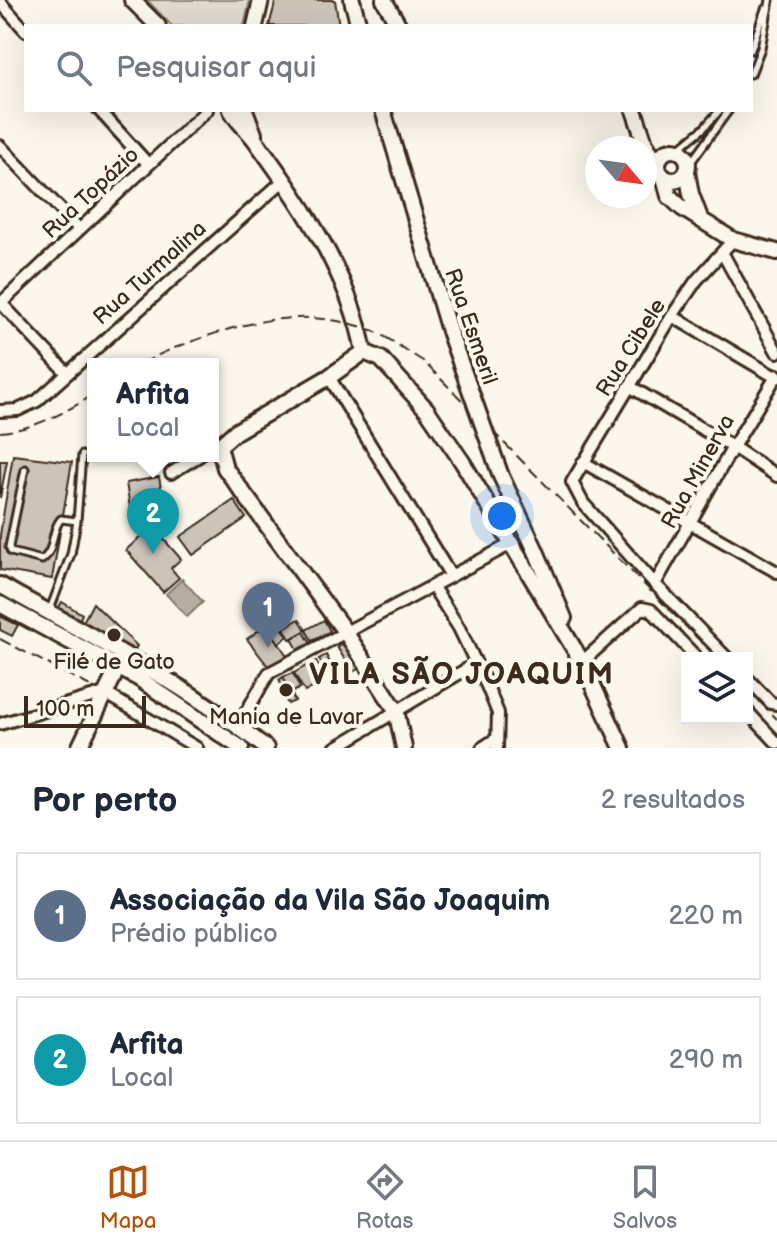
<!DOCTYPE html>
<html lang="pt">
<meta charset="utf-8">
<style>
body{margin:0;font-family:"Balsamiq Sans",sans-serif;background:#f6f6f7;color:#1f2937}
.controls{position:absolute;right:24px;bottom:24px;display:grid;overflow:hidden;border-radius:0px;box-shadow:0 8px 32px #0002}
.controls button{width:72px;height:72px;display:grid;place-items:center;padding:0;border:0;border-bottom:2px solid #e0e1e3;background:#fff;color:#1f2937;font:40px sans-serif}
.compass{position:absolute;left:585px;top:136px;width:72px;height:72px;border-radius:50%;background:#fff;box-shadow:0 8px 32px #0002;rotate:119deg}
.scale{position:absolute;left:24px;bottom:20px;width:122px;box-sizing:border-box;padding-left:8px;border:4px solid #3b2a1e;border-top:0;font-size:22px;line-height:28px;white-space:nowrap;color:#3b2a1e;-webkit-text-stroke:6px #fbf7ec;paint-order:stroke}
.you{position:absolute;left:502px;top:516px;width:28px;height:28px;margin:-20px;border:6px solid #fff;border-radius:50%;background:#1a73e8;box-shadow:0 0 0 12px #1a73e833}
.badge{display:grid;place-items:center;width:52px;height:52px;border-radius:50%;background:#b45309;color:#fff;font-size:26px;font-weight:700}
.pin{position:absolute;translate:-50% -66px;filter:drop-shadow(0 2px 4px #0008)}
.pin::after{content:'';position:absolute;top:42px;width:28px;height:24px;background:inherit;clip-path:polygon(0 0,100% 0,50% 100%)}
.popup{position:absolute;left:87px;top:358px;width:132px;height:104px;box-sizing:border-box;display:grid;place-content:center;border-radius:0px;background:#fff;filter:drop-shadow(0 2px 6px #0005);font-size:26px;white-space:nowrap;color:#747a83}
.popup b{font-size:30px;color:#1f2937}
.popup::after{content:'';position:absolute;left:50%;top:100%;margin-left:-16px;border:16px solid transparent;border-top-color:#fff}
.list{margin:0;padding:0;list-style:none}
h2{display:flex;justify-content:space-between;align-items:center;height:104px;margin:0;padding:0 32px;font-size:34px}
h2 small{font-size:26px;font-weight:400;color:#747a83}
.list li{display:grid;grid-template-columns:52px 1fr auto;gap:24px;align-items:center;box-sizing:border-box;height:128px;margin:0 16px 16px;padding:0 16px;border:2px solid #e0e1e3;border-radius:0px}
.list b{display:block;font-size:30px;white-space:nowrap}
.list p{margin:0;font-size:26px;white-space:nowrap;color:#747a83}
.list em{font-size:26px;font-style:normal;color:#747a83}
.icon{flex:none;width:44px;height:44px;fill:none;stroke:currentColor;stroke-width:2;stroke-linecap:round;stroke-linejoin:round}
.map{position:relative;flex:none;width:777px;height:748px;overflow:hidden}
.search{position:absolute;background:#fff;box-shadow:0 8px 32px #0002;left:24px;right:24px;top:24px;height:88px;display:flex;align-items:center;gap:20px;box-sizing:border-box;padding:0 28px;border-radius:0px;color:#747a83;font-size:30px}
.sheet{height:392px;background:#fff}
nav{display:flex;justify-content:space-around;align-items:center;box-sizing:border-box;height:112px;border-top:2px solid #e0e1e3;background:#fff;font-size:22px;color:#747a83}
nav a{display:grid;justify-items:center;gap:4px}
nav .on{color:#b45309}
.map>svg:first-child{display:block}
.green{fill:#dfd9ce;stroke:#8d8276;stroke-width:2}
.water{fill:#b6aea2;stroke:#85796d;stroke-width:2}
.building{fill:#ccc4b9;stroke:#3b2a1e;stroke-width:2}
.lines{fill:none;stroke-linecap:round;stroke-linejoin:round}
.lane-casing{stroke:#3b2a1e;stroke-width:11}
.street-casing{stroke:#3b2a1e;stroke-width:16}
.secondary-casing{stroke:#3b2a1e;stroke-width:20}
.lane{stroke:#fbf7ec;stroke-width:5}
.street{stroke:#fbf7ec;stroke-width:10}
.secondary{stroke:#fbf7ec;stroke-width:14}
.rail{stroke:#3b2a1e;stroke-width:2;stroke-dasharray:12 6;stroke-linecap:butt}
.secondary-bridge-casing{stroke:#3b2a1e;stroke-width:20;stroke-linecap:butt}
.secondary-bridge{stroke:#fbf7ec;stroke-width:14}
.poi-dot{fill:#3b2a1e;stroke:#fbf7ec;stroke-width:3}
.labels{text-anchor:middle;stroke-width:8;stroke-linejoin:round;paint-order:stroke}
.street-label{font-size:22px;fill:#3b2a1e;stroke:#fbf7ec}
.poi-label{font-size:22px;fill:#3b2a1e;stroke:#fbf7ec}
.district-label{font-size:30px;font-weight:bold;letter-spacing:2px;fill:#3b2a1e;stroke:#fbf7ec}
</style>
<div class="map">
<svg width="777" height="748" viewBox="0 0 777 748">
<rect width="100%" height="100%" fill="#fbf7ec"/>
<filter id="ink" filterUnits="userSpaceOnUse"><feTurbulence type="fractalNoise" baseFrequency=".0125" numOctaves="2"/><feDisplacementMap in="SourceGraphic" scale="16" xChannelSelector="R" yChannelSelector="G"/><feConvolveMatrix kernelMatrix="1 2 1 2 8 2 1 2 1" color-interpolation-filters="sRGB"/></filter>
<g filter="url(#ink)">
<!-- green -->
<path class="green" d="M 147,0 L 250,0 L 244,26 L 172,26 Z"/>
<!-- water -->
<path class="water" d="M 182,579 L 203,602 L 187,617 L 166,594 Z"/>
<!-- building -->
<path class="building" d="M 276,0 L 335,0 L 339,26 L 269,26 Z
M 13,455 L 72,462 L 52,579 L 0,570 L 0,535 Z
M 0,461 L 7,461 L 0,498 Z
M 159,477 L 166,516 L 159,517 L 158,509 L 131,514 L 126,483 Z
M 234,500 L 246,518 L 193,555 L 180,537 Z
M 152,526 L 181,559 L 171,568 L 179,578 L 163,592 L 126,550 Z
M 62,602 L 82,614 L 79,621 L 58,609 Z
M 93,603 L 137,646 L 133,653 L 82,624 Z
M 0,616 L 18,625 L 12,636 L 0,630 Z
M 299,619 L 306,630 L 290,639 L 284,628 Z
M 324,620 L 330,631 L 312,641 L 306,630 Z
M 278,622 L 288,636 L 279,643 L 269,628 Z
M 266,625 L 288,657 L 268,666 L 247,639 Z
M 304,632 L 311,644 L 299,651 L 292,639 Z
M 345,642 L 361,667 L 347,676 L 341,667 L 347,663 L 337,647 Z
M 326,655 L 332,666 L 325,670 L 319,659 Z
M 316,661 L 322,673 L 315,677 L 309,665 Z
M 306,666 L 317,685 L 305,692 L 294,673 Z
M 293,673 L 300,688 L 291,693 L 283,677 Z
M 283,677 L 295,701 L 288,704 L 281,691 L 284,689 L 279,680 Z"/>
<g class="lines">
<defs>
<path id="lane" d="M 751,50 L 765,9
M 751,74 L 761,48 L 770,0
M 677,150 L 704,128 L 720,110
M 689,165 L 729,110
M 25,469 L 9,547 L 11,552 L 42,560 C 56,550 50,531 61,519 L 77,521
M 49,612 L 71,554 L 77,521 L 82,455"/>
<path id="street" d="M 0,2 L 26,31
M 99,110 L 148,164
M 0,146 L 79,229
M 723,254 L 777,352
M 0,302 L 67,373
M 0,304 L 207,110
M 672,316 L 777,378
M 329,377 L 451,576
M 629,386 L 733,447 L 777,476
M 0,411 L 18,410 L 37,401 L 283,181
M 583,462 L 777,572
M 171,473 L 199,456
M 655,584 L 733,447 L 777,375
M 433,587 L 459,628 L 487,686 L 498,713 L 497,748
M 727,658 L 655,584 L 583,503 L 572,482 L 672,316 L 696,281 L 733,240
M 582,662 L 642,608 L 651,610 L 697,658
M 747,678 L 771,703 L 777,704
M 747,711 L 777,743
M 0,724 L 105,693 L 197,748
M 238,726 L 269,673 L 513,543
M 335,748 L 475,664
M 482,748 L 496,739"/>
<path id="secondary" d="M 132,0 L 158,26
M 352,0 L 359,26
M 384,0 L 399,26
M 255,26 L 261,0
M 231,110 C 238,123 250,132 258,144 C 303,205 350,276 364,352
M 245,110 L 254,134
M 383,110 L 449,331
M 634,110 L 645,143 L 658,167
M658 165a15 15 0 1 1 30 0a15 15 0 1 1-30 0Z
M 687,172 L 691,194 L 700,218
M 664,177 L 669,196 L 682,208 L 733,240 L 777,252
M 364,352 L 329,377 L 235,432 L 219,446 L 225,468 L 346,633 L 396,710 L 404,748
M 364,352 L 381,359 L 427,410 L 463,463 L 582,662 L 622,748
M 536,551 L 564,618
M 0,585 C 90,636 185,683 266,748
M 0,604 L 138,678 L 241,748
M 79,748 L 114,676 L 108,662"/>
</defs>
<!-- lane casing -->
<use href="#lane" class="lane-casing"/>
<!-- street casing -->
<use href="#street" class="street-casing"/>
<!-- secondary casing -->
<use href="#secondary" class="secondary-casing"/>
<!-- lane -->
<use href="#lane" class="lane"/>
<!-- street -->
<use href="#street" class="street"/>
<!-- secondary -->
<use href="#secondary" class="secondary"/>
<!-- rail -->
<path class="rail" d="M 142,364 C 160,353 179,346 199,339 C 258,318 308,309 369,329 C 387,336 406,351 423,361 L 717,658
M 0,432 C 35,429 64,413 93,395
M 0,639 L 90,686
M 747,689 L 777,719"/>
<defs>
<path id="secondary-bridge" d="M 449,331 L 501,476 L 536,551"/>
</defs>
<!-- secondary-bridge casing -->
<use href="#secondary-bridge" class="secondary-bridge-casing"/>
<!-- secondary-bridge -->
<use href="#secondary-bridge" class="secondary-bridge"/>
</g>
</g>
<!-- markers -->
<g class="poi-dot">
<circle cx="114" cy="635" r="8"/>
<circle cx="286" cy="690" r="8"/>
</g>
<g class="labels">
<!-- street labels -->
<g class="street-label">
<text transform="translate(90 192) rotate(-43)" y="8">Rua Topázio</text>
<text transform="translate(149 272) rotate(-42)" y="8">Rua Turmalina</text>
<text transform="translate(472 326) rotate(71)" y="8">Rua Esmeril</text>
<text transform="translate(630 347) rotate(-58)" y="8">Rua Cibele</text>
<text transform="translate(697 471) rotate(-61)" y="8">Rua Minerva</text>
</g>
<!-- poi labels -->
<g class="poi-label">
<text x="114" y="669">Filé de Gato</text>
<text x="286" y="724">Mania de Lavar</text>
</g>
<!-- district labels -->
<g class="district-label">
<text x="462" y="684">VILA SÃO JOAQUIM</text>
</g>
</g>
</svg>
<div class="controls">
<button><svg class="icon" aria-label="layers" viewBox="0 0 24 24"><path d="M12 4l9 5-9 5-9-5zM3 14l9 5 9-5"/></svg></button>
</div>
<svg class="compass" viewBox="-18 -18 36 36"><path d="M0-13l5 13h-10z" fill="#e53935"/><path d="M0 13l5-13h-10z" fill="#747a83"/></svg>
<div class="scale">100 m</div>
<div class="you"></div>
<div class="pin badge" style="left:268px;top:648px;background:#5c6f8a">1</div>
<div class="pin badge" style="left:153px;top:554px;background:#0f9aa8">2</div>
<div class="popup"><b>Arfita</b>Local</div>
<div class="search"><svg class="icon" aria-label="search" viewBox="0 0 24 24"><circle cx="10" cy="10" r="6"/><path d="M15 15l6 6"/></svg>Pesquisar aqui</div>
</div>
<section class="sheet">
<h2>Por perto<small>2 resultados</small></h2>
<ul class="list">
<li><span class="badge" style="background:#5c6f8a">1</span><div><b>Associação da Vila São Joaquim</b><p>Prédio público</p></div><em>220 m</em></li>
<li><span class="badge" style="background:#0f9aa8">2</span><div><b>Arfita</b><p>Local</p></div><em>290 m</em></li>
</ul>
</section>
<nav>
<a class="on"><svg class="icon" aria-label="map" viewBox="0 0 24 24"><path d="M3 6l6-2 6 2 6-2v14l-6 2-6-2-6 2zM9 4v14M15 6v14"/></svg>Mapa</a>
<a><svg class="icon" aria-label="directions" viewBox="0 0 24 24"><path d="M12 3l9 9-9 9-9-9zM9 14v-3h6M13 9l2 2-2 2"/></svg>Rotas</a>
<a><svg class="icon" aria-label="saved" viewBox="0 0 24 24"><path d="M7 4h10v16l-5-4-5 4z"/></svg>Salvos</a>
</nav>
